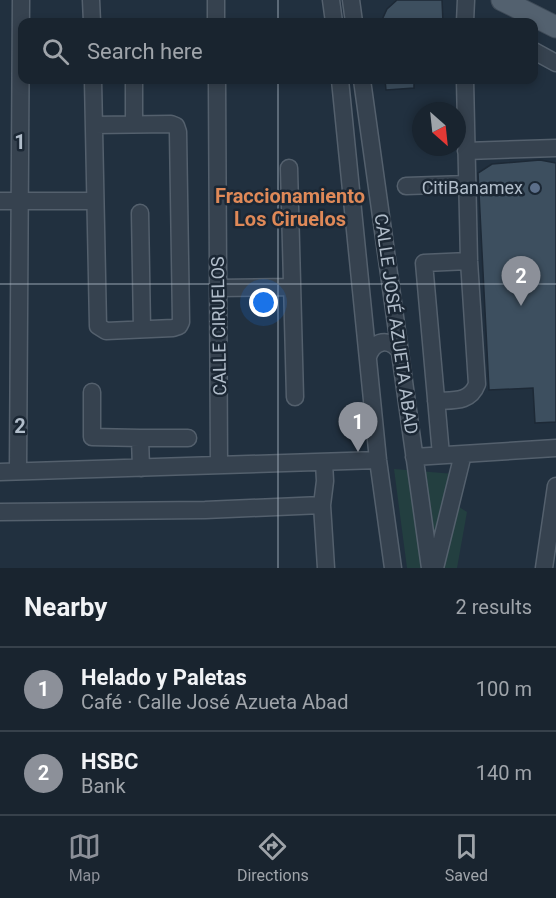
<!DOCTYPE html>
<meta charset="utf-8">
<style>
body{margin:0;font-family:Roboto,sans-serif;background:#26303b;color:#f1f3f6}
.compass{position:absolute;left:412px;top:102px;width:54px;height:54px;border-radius:50%;background:#19242f;box-shadow:0 3px 9px #0003;rotate:153deg}
.you{position:absolute;left:264px;top:303px;width:21px;height:21px;margin:-15px;border:4px solid #fff;border-radius:50%;background:#1a73e8;box-shadow:0 0 0 9px #1a73e833}
.badge{display:grid;place-items:center;width:39px;height:39px;border-radius:50%;background:#8c9099;color:#fff;font-size:20px;font-weight:700}
.pin{position:absolute;translate:-50% -50px;filter:drop-shadow(0 2px 3px #0008)}
.pin::after{content:'';position:absolute;top:32px;width:21px;height:18px;background:inherit;clip-path:polygon(0 0,100% 0,50% 100%)}
.list{margin:0;padding:0;list-style:none}
h2{display:flex;justify-content:space-between;align-items:center;height:78px;margin:0;padding:0 24px;font-size:26px}
h2 small{font-size:20px;font-weight:400;color:#9fa4aa}
.list li{display:grid;grid-template-columns:39px 1fr auto;gap:18px;align-items:center;box-sizing:border-box;height:84px;padding:0 24px;border-top:2px solid #37414b}
.list b{display:block;font-size:22px;white-space:nowrap}
.list p{margin:0;font-size:20px;white-space:nowrap;color:#9fa4aa}
.list em{font-size:20px;font-style:normal;color:#9fa4aa}
.icon{flex:none;width:33px;height:33px;fill:none;stroke:currentColor;stroke-width:2;stroke-linecap:round;stroke-linejoin:round}
.map{position:relative;flex:none;width:556px;height:568px;overflow:hidden}
.search{position:absolute;background:#19242f;box-shadow:0 3px 9px #0003;left:18px;right:18px;top:18px;height:66px;display:flex;align-items:center;gap:15px;box-sizing:border-box;padding:0 21px;border-radius:12px;color:#9fa4aa;font-size:22px}
.sheet{height:246px;background:#19242f}
nav{display:flex;justify-content:space-around;align-items:center;box-sizing:border-box;height:84px;border-top:2px solid #37414b;background:#19242f;font-size:16px;color:#9fa4aa}
nav a{display:grid;justify-items:center;gap:3px}
nav .on{color:#8c9099}
.map>svg:first-child{display:block}
.green{fill:#233f40}
.building{fill:#3d4f5f;stroke:#1d2936;stroke-width:1.5}
.lines{fill:none;stroke-linecap:round;stroke-linejoin:round}
.minor-casing{stroke:#54606d;stroke-width:19}
.major-casing{stroke:#3f4b58;stroke-width:23}
.minor{stroke:#36424f;stroke-width:16}
.major{stroke:#53616f;stroke-width:21}
.grid{fill:none;stroke:#b1bdca;stroke-width:1.5;stroke-opacity:0.55}
.service-dot{fill:#5c6f8a;stroke:#1b2734;stroke-width:2}
.labels{text-anchor:middle;stroke-width:5;stroke-linejoin:round;paint-order:stroke}
.poi-label{font-size:18px;fill:#b1bdca;stroke:#1b2734;text-anchor:end}
.street-label{font-size:18px;fill:#b1bdca;stroke:#1b2734}
.neighbourhood-label{font-size:20px;font-weight:bold;fill:#df8958;stroke:#1b2734}
.grid-label{font-size:20px;text-anchor:middle;font-weight:bold;fill:#b1bdca;stroke:#1b2734;stroke-width:5;stroke-linejoin:round;paint-order:stroke}
</style>
<div class="map">
<svg width="556" height="568" viewBox="0 0 556 568">
<rect width="100%" height="100%" fill="#21303f"/>
<!-- green -->
<path class="green" d="M 394,469 L 466,475 L 459,507 L 467,512 L 457,568 L 407,568 Z"/>
<!-- building -->
<path class="building" d="M 397,0 L 442,0 L 443,22 L 381,22 L 387,9 Z
M 385,80 L 421,80 L 414,80 L 414,88 L 386,90 Z
M 540,160 L 556,163 L 556,422 L 535,423 L 533,388 L 489,390 L 478,173 L 492,164 Z"/>
<g class="lines">
<defs>
<path id="minor" d="M 91,0 L 92,22
M 216,0 L 216,22
M 331,0 L 334,22
M 351,0 L 354,22
M 465,22 L 466,0
M 534,51 L 556,63
M 93,80 L 98,326 L 106,331 L 173,328 L 179,326 L 181,322 L 178,132 L 176,126 L 171,124 L 94,125
M 217,80 L 219,465
M 340,80 L 378,460 L 393,568
M 362,80 L 430,568
M 134,124 L 134,80
M 466,151 L 556,148
M 289,168 L 295,397
M 406,186 L 467,184
M 0,201 L 95,201
M 140,213 L 142,329
M 219,288 L 292,287
M 368,357 C 373,340 390,337 400,352
M 92,392 L 92,437 L 140,438 L 141,468
M 436,401 C 453,400 470,403 477,384 L 469,261 L 465,80
M 140,438 L 188,438
M 441,455 L 424,263 L 469,261
M 414,457 L 556,448
M 324,462 L 325,481 L 322,505 L 326,568
M 18,471 L 21,0
M 0,472 L 378,460
M 0,512 L 205,510 L 322,505
M 435,568 L 463,454
M 544,568 L 556,486"/>
<path id="major" d="M 502,0 L 556,27"/>
</defs>
<!-- minor casing -->
<use href="#minor" class="minor-casing"/>
<!-- major casing -->
<use href="#major" class="major-casing"/>
<!-- minor -->
<use href="#minor" class="minor"/>
<!-- major -->
<use href="#major" class="major"/>
</g>
<!-- grid -->
<path class="grid" d="M 278,0 L 278,22M 278,80 L 278,568M 0,284 L 556,284"/>
<!-- markers -->
<circle class="service-dot" cx="535" cy="188" r="6"/>
<g class="labels">
<!-- poi labels -->
<g class="poi-label">
<text x="523" y="194">CitiBanamex</text>
</g>
<!-- street labels -->
<g class="street-label">
<text transform="translate(396 324) rotate(82)" y="6">CALLE JOSÉ AZUETA ABAD</text>
<text transform="translate(219 326) rotate(-91)" y="6">CALLE CIRUELOS</text>
</g>
<!-- neighbourhood labels -->
<g class="neighbourhood-label">
<text x="290" y="203">Fraccionamiento<tspan x="290" dy="23">Los Ciruelos</tspan></text>
</g>
</g>
<g class="grid-label">
<text x="20" y="149">1</text>
<text x="20" y="433">2</text>
</g>
</svg>
<svg class="compass" viewBox="-18 -18 36 36"><path d="M0-13l5 13h-10z" fill="#e53935"/><path d="M0 13l5-13h-10z" fill="#9fa4aa"/></svg>
<div class="you"></div>
<div class="pin badge" style="left:358px;top:452px">1</div>
<div class="pin badge" style="left:521px;top:306px">2</div>
<div class="search"><svg class="icon" aria-label="search" viewBox="0 0 24 24"><circle cx="10" cy="10" r="6"/><path d="M15 15l6 6"/></svg>Search here</div>
</div>
<section class="sheet">
<h2>Nearby<small>2 results</small></h2>
<ul class="list">
<li><span class="badge">1</span><div><b>Helado y Paletas</b><p>Café · Calle José Azueta Abad</p></div><em>100 m</em></li>
<li><span class="badge">2</span><div><b>HSBC</b><p>Bank</p></div><em>140 m</em></li>
</ul>
</section>
<nav>
<a class="on"><svg class="icon" aria-label="map" viewBox="0 0 24 24"><path d="M3 6l6-2 6 2 6-2v14l-6 2-6-2-6 2zM9 4v14M15 6v14"/></svg>Map</a>
<a><svg class="icon" aria-label="directions" viewBox="0 0 24 24"><path d="M12 3l9 9-9 9-9-9zM9 14v-3h6M13 9l2 2-2 2"/></svg>Directions</a>
<a><svg class="icon" aria-label="saved" viewBox="0 0 24 24"><path d="M7 4h10v16l-5-4-5 4z"/></svg>Saved</a>
</nav>
